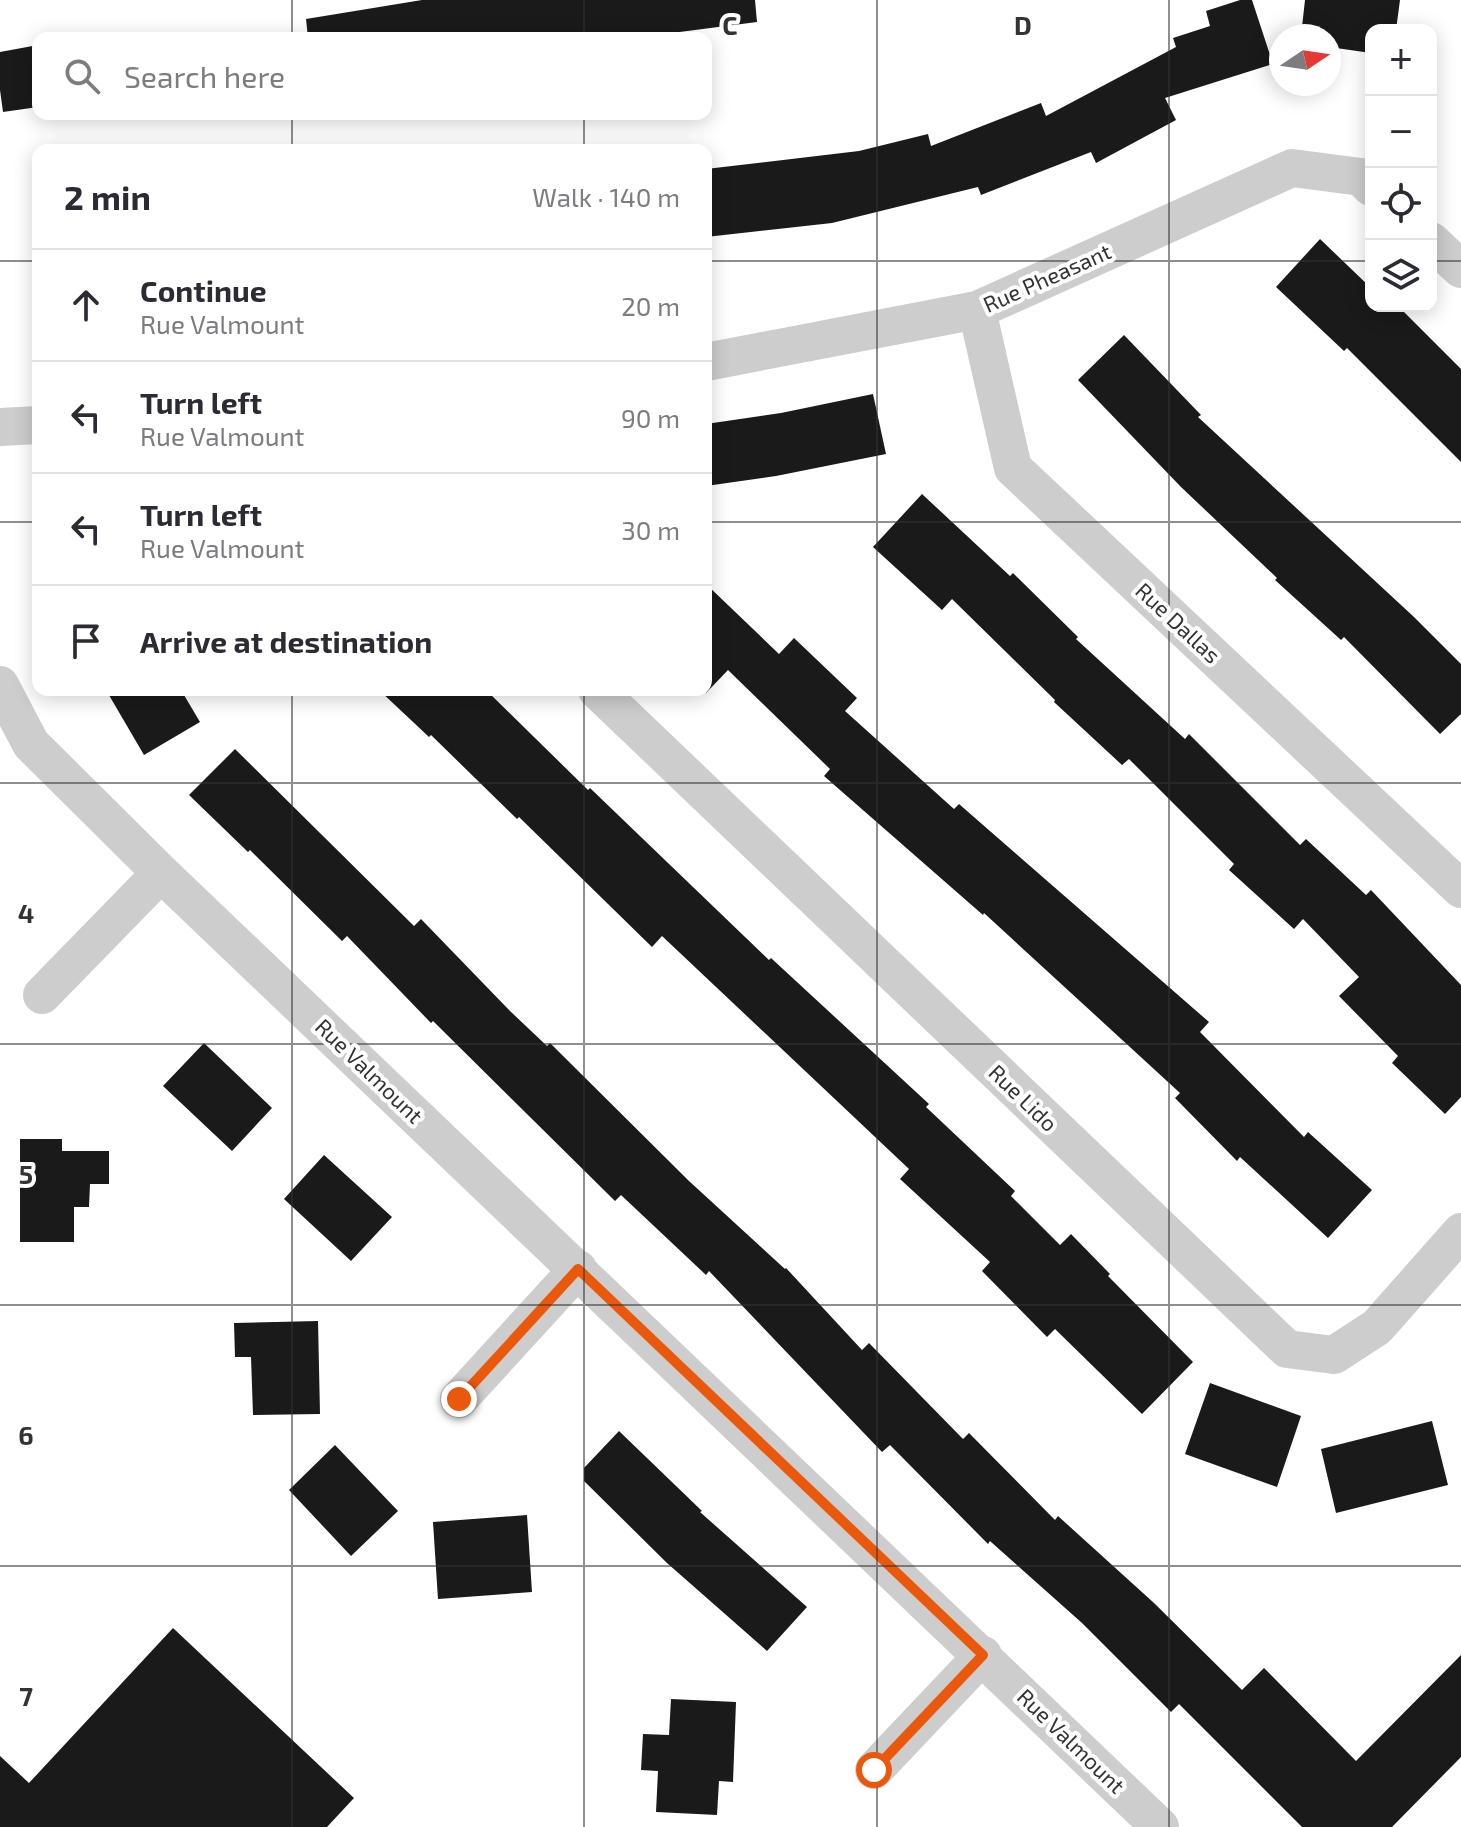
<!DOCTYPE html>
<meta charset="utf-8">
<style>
body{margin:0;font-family:"Exo 2",sans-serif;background:#f7f7f7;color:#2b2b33}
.controls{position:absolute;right:24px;top:24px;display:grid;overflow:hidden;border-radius:16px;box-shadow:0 4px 20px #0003}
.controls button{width:72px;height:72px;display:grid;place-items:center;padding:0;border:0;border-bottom:2px solid #e1e1e2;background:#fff;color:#2b2b33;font:40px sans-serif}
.compass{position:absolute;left:1269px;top:24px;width:72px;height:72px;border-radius:50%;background:#fff;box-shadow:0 4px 20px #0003;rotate:77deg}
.stop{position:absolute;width:24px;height:24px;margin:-18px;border:6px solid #ea580c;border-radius:50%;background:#fff}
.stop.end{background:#ea580c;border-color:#fff;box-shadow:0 2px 8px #0008}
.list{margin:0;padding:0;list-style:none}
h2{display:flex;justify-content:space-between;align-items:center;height:104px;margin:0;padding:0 32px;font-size:34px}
h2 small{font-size:26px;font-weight:400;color:#7c7c81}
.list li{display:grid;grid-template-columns:52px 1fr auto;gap:24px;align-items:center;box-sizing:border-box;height:112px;padding:0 32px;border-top:2px solid #e1e1e2}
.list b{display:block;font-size:30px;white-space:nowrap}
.list p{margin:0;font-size:26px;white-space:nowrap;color:#7c7c81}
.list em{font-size:26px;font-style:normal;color:#7c7c81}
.icon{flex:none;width:44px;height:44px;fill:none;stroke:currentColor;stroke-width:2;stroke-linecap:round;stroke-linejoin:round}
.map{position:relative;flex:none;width:1461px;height:1827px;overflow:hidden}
.search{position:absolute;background:#fff;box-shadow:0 4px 20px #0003;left:32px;top:32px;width:680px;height:88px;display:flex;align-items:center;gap:20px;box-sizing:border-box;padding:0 28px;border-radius:16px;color:#7c7c81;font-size:30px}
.panel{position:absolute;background:#fff;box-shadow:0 4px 20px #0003;left:32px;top:144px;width:680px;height:552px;border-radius:16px}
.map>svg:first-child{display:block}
.building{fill:#1a1a1a}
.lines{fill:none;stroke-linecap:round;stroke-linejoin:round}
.street{stroke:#cdcdcd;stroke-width:38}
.route{stroke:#ea580c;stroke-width:10}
.grid{fill:none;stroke:#333;stroke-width:2;stroke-opacity:0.55}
.labels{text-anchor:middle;stroke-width:8;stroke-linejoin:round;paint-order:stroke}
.street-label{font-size:22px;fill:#333;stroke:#fff}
.grid-label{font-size:26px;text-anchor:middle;font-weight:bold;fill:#333;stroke:#fff;stroke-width:8;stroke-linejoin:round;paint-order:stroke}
</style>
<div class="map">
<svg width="1461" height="1827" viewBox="0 0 1461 1827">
<rect width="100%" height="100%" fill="#fff"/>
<!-- building -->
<path class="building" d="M 422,0 L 755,0 L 757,22 L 633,38 L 308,38 L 306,19 Z
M 1240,0 L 1252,0 L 1273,64 L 1165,98 L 1176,120 L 1096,163 L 1091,152 L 981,195 L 978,187 L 832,223 L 706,237 L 706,169 L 859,151 L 928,134 L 931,146 L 1041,103 L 1046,116 L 1176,47 L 1173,38 L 1210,26 L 1206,11 Z
M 1305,0 L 1400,0 L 1396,30 L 1371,30 L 1371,53 L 1329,47 L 1329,36 L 1301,36 Z
M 38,45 L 38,107 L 3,112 L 0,90 L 0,52 Z
M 1320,239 L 1371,288 L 1371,306 L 1398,306 L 1461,369 L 1461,462 L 1347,348 L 1344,351 L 1276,287 Z
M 1124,335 L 1201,415 L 1198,417 L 1414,617 L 1461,664 L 1461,714 L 1440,734 L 1344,637 L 1341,640 L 1275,580 L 1277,578 L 1181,487 L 1078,380 Z
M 873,394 L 886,454 L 776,476 L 706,486 L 706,424 L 781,413 Z
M 922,494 L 1010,576 L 1013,573 L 1078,637 L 1076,639 L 1185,739 L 1189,734 L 1300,845 L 1306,839 L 1366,895 L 1371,890 L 1461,985 L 1461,1097 L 1445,1114 L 1392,1063 L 1398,1056 L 1339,996 L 1359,977 L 1303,919 L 1294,929 L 1229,870 L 1234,864 L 1129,759 L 1122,765 L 1054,702 L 1055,700 L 952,599 L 942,610 L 873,547 Z
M 706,584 L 779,654 L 794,638 L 857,698 L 845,711 L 954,809 L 959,804 L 1209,1022 L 1200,1032 L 1304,1137 L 1308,1132 L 1372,1190 L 1328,1238 L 1240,1157 L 1237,1161 L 1175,1098 L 1180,1093 L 984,913 L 983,915 L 824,776 L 830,769 L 728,670 L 706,693 Z
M 106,690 L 181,690 L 200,722 L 144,755 Z
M 379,690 L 486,690 L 588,790 L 590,788 L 769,960 L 771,958 L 929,1104 L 926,1107 L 1015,1191 L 1011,1196 L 1060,1245 L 1071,1234 L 1110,1274 L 1108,1276 L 1193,1362 L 1142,1414 L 1055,1329 L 1047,1337 L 982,1271 L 990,1262 L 900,1179 L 909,1169 L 662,936 L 652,947 L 519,817 L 517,819 L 431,735 L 429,737 Z
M 235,749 L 414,926 L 421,919 L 510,1011 L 547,1046 L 550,1043 L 689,1181 L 785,1269 L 786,1268 L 862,1350 L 869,1343 L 963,1439 L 969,1433 L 1055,1520 L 1058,1516 L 1154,1603 L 1242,1690 L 1264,1668 L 1356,1761 L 1461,1655 L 1461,1757 L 1392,1827 L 1302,1827 L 1179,1704 L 1171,1712 L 1082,1623 L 990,1541 L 988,1544 L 890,1445 L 882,1452 L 709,1271 L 706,1275 L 621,1195 L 615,1201 L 433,1021 L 431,1023 L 347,936 L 342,941 L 250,850 L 248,852 L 189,795 Z
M 204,1043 L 272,1108 L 232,1151 L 163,1086 Z
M 20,1139 L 62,1139 L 62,1151 L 109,1151 L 109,1184 L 90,1184 L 89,1207 L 74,1207 L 74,1242 L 20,1242 Z
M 324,1155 L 392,1217 L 351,1261 L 284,1199 Z
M 318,1321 L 320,1414 L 253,1415 L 251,1357 L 235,1357 L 234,1323 Z
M 1210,1383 L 1301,1416 L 1277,1487 L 1185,1454 Z
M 1432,1421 L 1448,1485 L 1336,1513 L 1321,1449 Z
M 619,1431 L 702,1511 L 700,1512 L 807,1607 L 767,1651 L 667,1563 L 584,1481 L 584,1468 Z
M 335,1445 L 398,1511 L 351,1556 L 289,1490 Z
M 527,1515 L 532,1592 L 438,1599 L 433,1522 Z
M 173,1628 L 354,1798 L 327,1827 L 0,1827 L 0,1756 L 29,1783 Z
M 671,1699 L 736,1702 L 733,1782 L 719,1781 L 717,1815 L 656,1812 L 658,1771 L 641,1770 L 643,1734 L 669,1735 Z"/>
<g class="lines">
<!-- street -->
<path class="street" d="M 1431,241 L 1461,269
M 977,310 L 1013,468 L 1461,889
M 706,362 L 977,310 L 1292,168 L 1361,177 L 1371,187
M 0,427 L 38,425
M 0,685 L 31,744 L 161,873 L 1160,1827
M 597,690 L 1287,1349 L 1334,1355 L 1377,1327 L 1461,1232
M 42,995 L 161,873
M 459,1399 L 578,1269
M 874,1770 L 983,1655"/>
</g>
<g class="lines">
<!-- route -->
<path class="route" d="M 459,1399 L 578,1269 L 983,1655 L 874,1770"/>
</g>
<!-- grid -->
<path class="grid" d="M 292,0 L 292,38M 584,0 L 584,38M 877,0 L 877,1827M 1169,0 L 1169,1827M 292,114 L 292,150M 584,114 L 584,150M 0,261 L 38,261M 706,261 L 1371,261M 1431,261 L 1461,261M 0,522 L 38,522M 706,522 L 1461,522M 292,690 L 292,1827M 584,690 L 584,1827M 0,783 L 1461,783M 0,1044 L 1461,1044M 0,1305 L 1461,1305M 0,1566 L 1461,1566"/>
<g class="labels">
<!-- street labels -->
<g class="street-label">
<text transform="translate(1047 278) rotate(-24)" y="8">Rue Pheasant</text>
<text transform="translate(1178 623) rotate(43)" y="8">Rue Dallas</text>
<text transform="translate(369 1071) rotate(44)" y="8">Rue Valmount</text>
<text transform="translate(1023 1098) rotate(44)" y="8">Rue Lido</text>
<text transform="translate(1071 1741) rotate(44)" y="8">Rue Valmount</text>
</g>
</g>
<g class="grid-label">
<text x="730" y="35">C</text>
<text x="1023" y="35">D</text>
<text x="26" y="923">4</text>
<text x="26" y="1184">5</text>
<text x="26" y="1445">6</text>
<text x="26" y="1706">7</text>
</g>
</svg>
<div class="controls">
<button>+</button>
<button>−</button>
<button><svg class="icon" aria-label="locate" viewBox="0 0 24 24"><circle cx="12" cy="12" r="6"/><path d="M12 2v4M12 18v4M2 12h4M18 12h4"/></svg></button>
<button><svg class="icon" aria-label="layers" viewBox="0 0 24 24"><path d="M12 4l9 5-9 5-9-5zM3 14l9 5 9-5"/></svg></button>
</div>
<svg class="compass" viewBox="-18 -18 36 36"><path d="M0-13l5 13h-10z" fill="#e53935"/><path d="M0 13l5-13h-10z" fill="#7c7c81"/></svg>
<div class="stop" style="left:874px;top:1770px"></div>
<div class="stop end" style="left:459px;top:1399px"></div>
<div class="search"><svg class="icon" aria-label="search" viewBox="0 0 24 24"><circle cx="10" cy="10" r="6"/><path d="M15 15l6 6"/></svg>Search here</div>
<section class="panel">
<h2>2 min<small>Walk · 140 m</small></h2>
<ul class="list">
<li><svg class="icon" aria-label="ahead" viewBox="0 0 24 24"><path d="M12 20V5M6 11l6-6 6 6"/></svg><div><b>Continue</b><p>Rue Valmount</p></div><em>20 m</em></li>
<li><svg class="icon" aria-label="left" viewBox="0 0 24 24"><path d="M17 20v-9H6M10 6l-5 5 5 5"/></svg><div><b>Turn left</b><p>Rue Valmount</p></div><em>90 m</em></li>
<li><svg class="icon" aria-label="left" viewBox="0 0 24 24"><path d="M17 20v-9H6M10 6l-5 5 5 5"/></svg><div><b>Turn left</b><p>Rue Valmount</p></div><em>30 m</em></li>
<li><svg class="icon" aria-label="arrive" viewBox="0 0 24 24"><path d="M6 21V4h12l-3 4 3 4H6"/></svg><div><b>Arrive at destination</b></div></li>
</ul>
</section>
</div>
